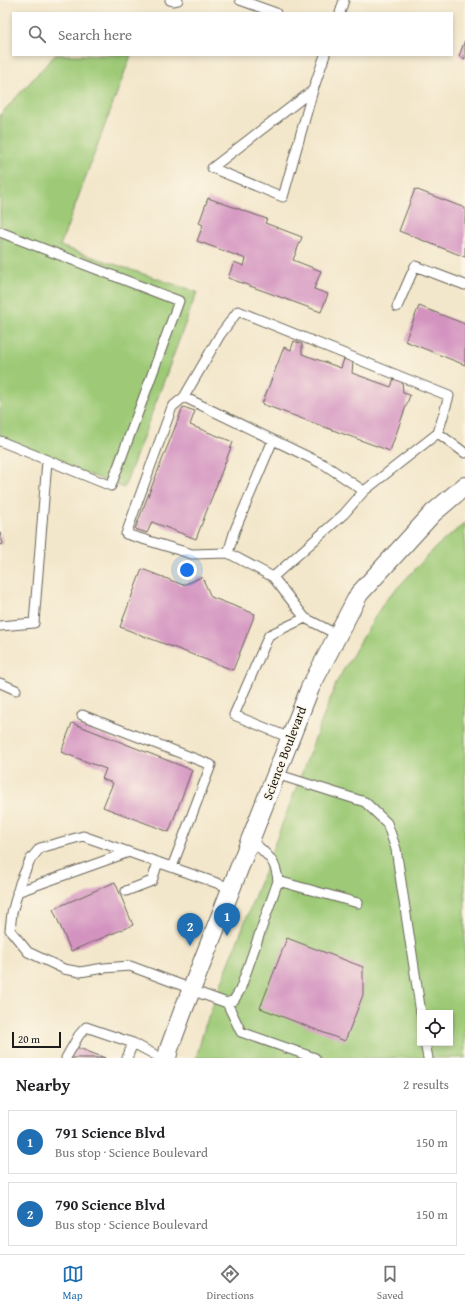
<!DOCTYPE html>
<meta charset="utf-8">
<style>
body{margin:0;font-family:"Gentium Book Plus",serif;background:#f2f2f2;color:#202124}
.controls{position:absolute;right:12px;bottom:12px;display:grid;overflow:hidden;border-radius:0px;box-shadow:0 2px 6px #0003}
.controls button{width:36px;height:36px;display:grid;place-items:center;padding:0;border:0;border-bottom:1px solid #e0e0e0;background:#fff;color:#202124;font:20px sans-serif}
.scale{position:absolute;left:12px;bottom:10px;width:49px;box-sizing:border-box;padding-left:4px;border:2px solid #1c1c1c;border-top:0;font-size:11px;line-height:14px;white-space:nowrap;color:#1c1c1c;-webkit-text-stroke:3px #fcf5e5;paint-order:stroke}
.you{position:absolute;left:187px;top:570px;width:14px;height:14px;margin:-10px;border:3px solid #fff;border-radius:50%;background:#1a73e8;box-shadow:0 0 0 6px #1a73e833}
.badge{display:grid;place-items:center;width:26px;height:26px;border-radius:50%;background:#1f6fb2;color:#fff;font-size:13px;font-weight:700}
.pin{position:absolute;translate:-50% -33px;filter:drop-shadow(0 1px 2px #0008)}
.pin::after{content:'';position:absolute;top:21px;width:14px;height:12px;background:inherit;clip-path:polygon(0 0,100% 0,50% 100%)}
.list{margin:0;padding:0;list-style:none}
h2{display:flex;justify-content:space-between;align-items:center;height:52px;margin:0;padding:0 16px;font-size:17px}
h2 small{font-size:13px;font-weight:400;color:#757577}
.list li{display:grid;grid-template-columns:26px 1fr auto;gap:12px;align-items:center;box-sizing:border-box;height:64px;margin:0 8px 8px;padding:0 8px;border:1px solid #e0e0e0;border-radius:0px}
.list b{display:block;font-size:15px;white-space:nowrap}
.list p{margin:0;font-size:13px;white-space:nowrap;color:#757577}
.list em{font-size:13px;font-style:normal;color:#757577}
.icon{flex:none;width:22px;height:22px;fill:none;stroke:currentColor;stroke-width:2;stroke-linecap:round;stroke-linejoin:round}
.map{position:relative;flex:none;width:465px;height:1058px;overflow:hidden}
.search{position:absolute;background:#fff;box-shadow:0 2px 6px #0003;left:12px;right:12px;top:12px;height:44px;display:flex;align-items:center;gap:10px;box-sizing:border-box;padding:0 14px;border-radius:0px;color:#757577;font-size:15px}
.sheet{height:196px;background:#fff}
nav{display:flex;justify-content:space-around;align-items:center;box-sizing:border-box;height:56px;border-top:1px solid #e0e0e0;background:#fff;font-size:11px;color:#757577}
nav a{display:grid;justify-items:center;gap:2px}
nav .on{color:#1f6fb2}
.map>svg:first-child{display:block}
.green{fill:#9eca77;stroke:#5d734a;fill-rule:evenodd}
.building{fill:#d392c0}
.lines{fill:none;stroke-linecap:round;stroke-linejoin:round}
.service-casing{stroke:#676359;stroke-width:11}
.minor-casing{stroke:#676359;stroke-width:20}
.service{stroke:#fff;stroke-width:9}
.minor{stroke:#fff;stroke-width:18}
.labels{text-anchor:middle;stroke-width:3;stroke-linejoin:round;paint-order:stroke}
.street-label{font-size:13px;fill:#1c1c1c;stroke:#fcf5e5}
</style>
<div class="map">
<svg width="465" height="1058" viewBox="0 0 465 1058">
<rect width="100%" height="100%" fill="#fcf5e5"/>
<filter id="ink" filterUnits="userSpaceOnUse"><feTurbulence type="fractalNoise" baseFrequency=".025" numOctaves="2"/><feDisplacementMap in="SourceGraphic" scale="8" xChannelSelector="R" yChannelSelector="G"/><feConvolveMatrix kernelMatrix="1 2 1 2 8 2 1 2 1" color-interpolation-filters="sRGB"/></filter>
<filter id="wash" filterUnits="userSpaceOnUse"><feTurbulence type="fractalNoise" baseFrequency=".012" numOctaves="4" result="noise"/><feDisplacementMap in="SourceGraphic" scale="16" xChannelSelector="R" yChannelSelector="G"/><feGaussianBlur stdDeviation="0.9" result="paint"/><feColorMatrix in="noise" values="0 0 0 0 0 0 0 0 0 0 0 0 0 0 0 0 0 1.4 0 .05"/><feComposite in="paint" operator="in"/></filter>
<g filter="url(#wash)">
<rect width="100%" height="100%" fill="#f3e7cb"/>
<!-- green -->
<path class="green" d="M 55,55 L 131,55 L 60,246 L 197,292 L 124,488 L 0,440 L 0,115 Z
M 465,523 L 465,1058 L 196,1058 L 205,1026 L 337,681 L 384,602 L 437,546 ZM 420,1013 L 450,1013 L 450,1043 L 420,1043 Z"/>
<g id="blocks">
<!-- building -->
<path class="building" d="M 465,40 L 465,59 L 459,56 Z
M 415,189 L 465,208 L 465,257 L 399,231 Z
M 208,198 L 267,219 L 265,223 L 302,237 L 293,260 L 321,271 L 314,289 L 328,294 L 321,312 L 228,278 L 234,262 L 244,266 L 246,259 L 197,241 L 203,225 L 199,223 Z
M 419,306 L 465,324 L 465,365 L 405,341 Z
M 294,341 L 302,344 L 302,354 L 341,368 L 344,359 L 353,362 L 352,373 L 391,387 L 394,378 L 402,381 L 403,393 L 410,395 L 390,451 L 262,404 L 284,347 L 291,350 Z
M 183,407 L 195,411 L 190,425 L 233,442 L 196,539 L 152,522 L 147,533 L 135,529 Z
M 0,532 L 3,544 L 0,545 Z
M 142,569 L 183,585 L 202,577 L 211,597 L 255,614 L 233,670 L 120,627 Z
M 72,723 L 192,770 L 169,832 L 103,807 L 113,783 L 102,779 L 106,769 L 61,752 Z
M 115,882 L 133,925 L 71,951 L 53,909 Z
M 287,938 L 363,967 L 363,995 L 345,1041 L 260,1008 Z
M 76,1047 L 105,1058 L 72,1058 Z"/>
</g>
</g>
<g filter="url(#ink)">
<use href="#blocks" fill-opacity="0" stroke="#676359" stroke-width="1"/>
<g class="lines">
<defs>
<path id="service" d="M 170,0 L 173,1 L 178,0
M 240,0 L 276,13
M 340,13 L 344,0
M 313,90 L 212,168 L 283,197 L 313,90 L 325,55
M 0,232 L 179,301 L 111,486 L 0,441
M 397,307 L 415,266 L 465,285
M 184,397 L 325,465 L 364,491
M 228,553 L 235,530 L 273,440
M 273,577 L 228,553 L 192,554 L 126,534 L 172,407 L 184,397 L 220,335 L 238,311 L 449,396 L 438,433
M 305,618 L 273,577 L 344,514 L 364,491 L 438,433 L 465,453
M 0,626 L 34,623 L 47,461
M 0,683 L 16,690
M 82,715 L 211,765 L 172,867
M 290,738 L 234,715 L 269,635 L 305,618 L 338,635
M 276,774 L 365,802 L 387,823 L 396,849 L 421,1013
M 278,881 L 358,903
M 126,891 L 152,881 L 158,862
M 17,892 L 129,852
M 192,989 L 130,966 L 104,968 L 80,972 L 64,969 L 28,952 L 10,930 L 12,913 L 20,883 L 30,860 L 40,848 L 83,836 L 231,888
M 191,990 L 227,1003 L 234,1000 L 240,990 L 278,881 C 276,859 266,854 250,839
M 227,1003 L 241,1032 L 315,1058
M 425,1043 L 428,1058
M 66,1058 L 79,1035 L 86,1027 L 133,1043 L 161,1058
M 127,1058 L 133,1043"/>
<path id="minor" d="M 167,1058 L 169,1049 L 183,1011 L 310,688 L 359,594 L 433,513 L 465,486"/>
</defs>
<!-- service casing -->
<use href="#service" class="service-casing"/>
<!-- minor casing -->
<use href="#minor" class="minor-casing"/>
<!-- service -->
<use href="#service" class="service"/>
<!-- minor -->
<use href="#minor" class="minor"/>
</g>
</g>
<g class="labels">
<!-- street labels -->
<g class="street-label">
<text transform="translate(284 753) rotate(-69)" y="5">Science Boulevard</text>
</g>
</g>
</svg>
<div class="controls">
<button><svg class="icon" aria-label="locate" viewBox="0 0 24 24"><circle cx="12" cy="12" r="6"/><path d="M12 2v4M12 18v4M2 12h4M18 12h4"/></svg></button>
</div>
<div class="scale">20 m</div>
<div class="you"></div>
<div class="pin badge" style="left:227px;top:936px">1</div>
<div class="pin badge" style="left:190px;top:946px">2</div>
<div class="search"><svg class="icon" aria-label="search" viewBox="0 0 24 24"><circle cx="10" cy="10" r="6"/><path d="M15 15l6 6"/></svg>Search here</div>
</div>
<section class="sheet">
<h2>Nearby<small>2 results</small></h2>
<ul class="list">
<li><span class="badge">1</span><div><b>791 Science Blvd</b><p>Bus stop · Science Boulevard</p></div><em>150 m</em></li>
<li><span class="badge">2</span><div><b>790 Science Blvd</b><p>Bus stop · Science Boulevard</p></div><em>150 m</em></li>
</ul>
</section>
<nav>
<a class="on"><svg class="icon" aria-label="map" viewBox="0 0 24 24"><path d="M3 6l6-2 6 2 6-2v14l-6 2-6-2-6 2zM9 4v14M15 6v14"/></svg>Map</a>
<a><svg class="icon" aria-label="directions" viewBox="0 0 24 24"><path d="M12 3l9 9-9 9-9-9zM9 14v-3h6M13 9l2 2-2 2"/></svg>Directions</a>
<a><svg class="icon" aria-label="saved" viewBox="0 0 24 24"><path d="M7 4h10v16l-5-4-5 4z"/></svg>Saved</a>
</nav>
